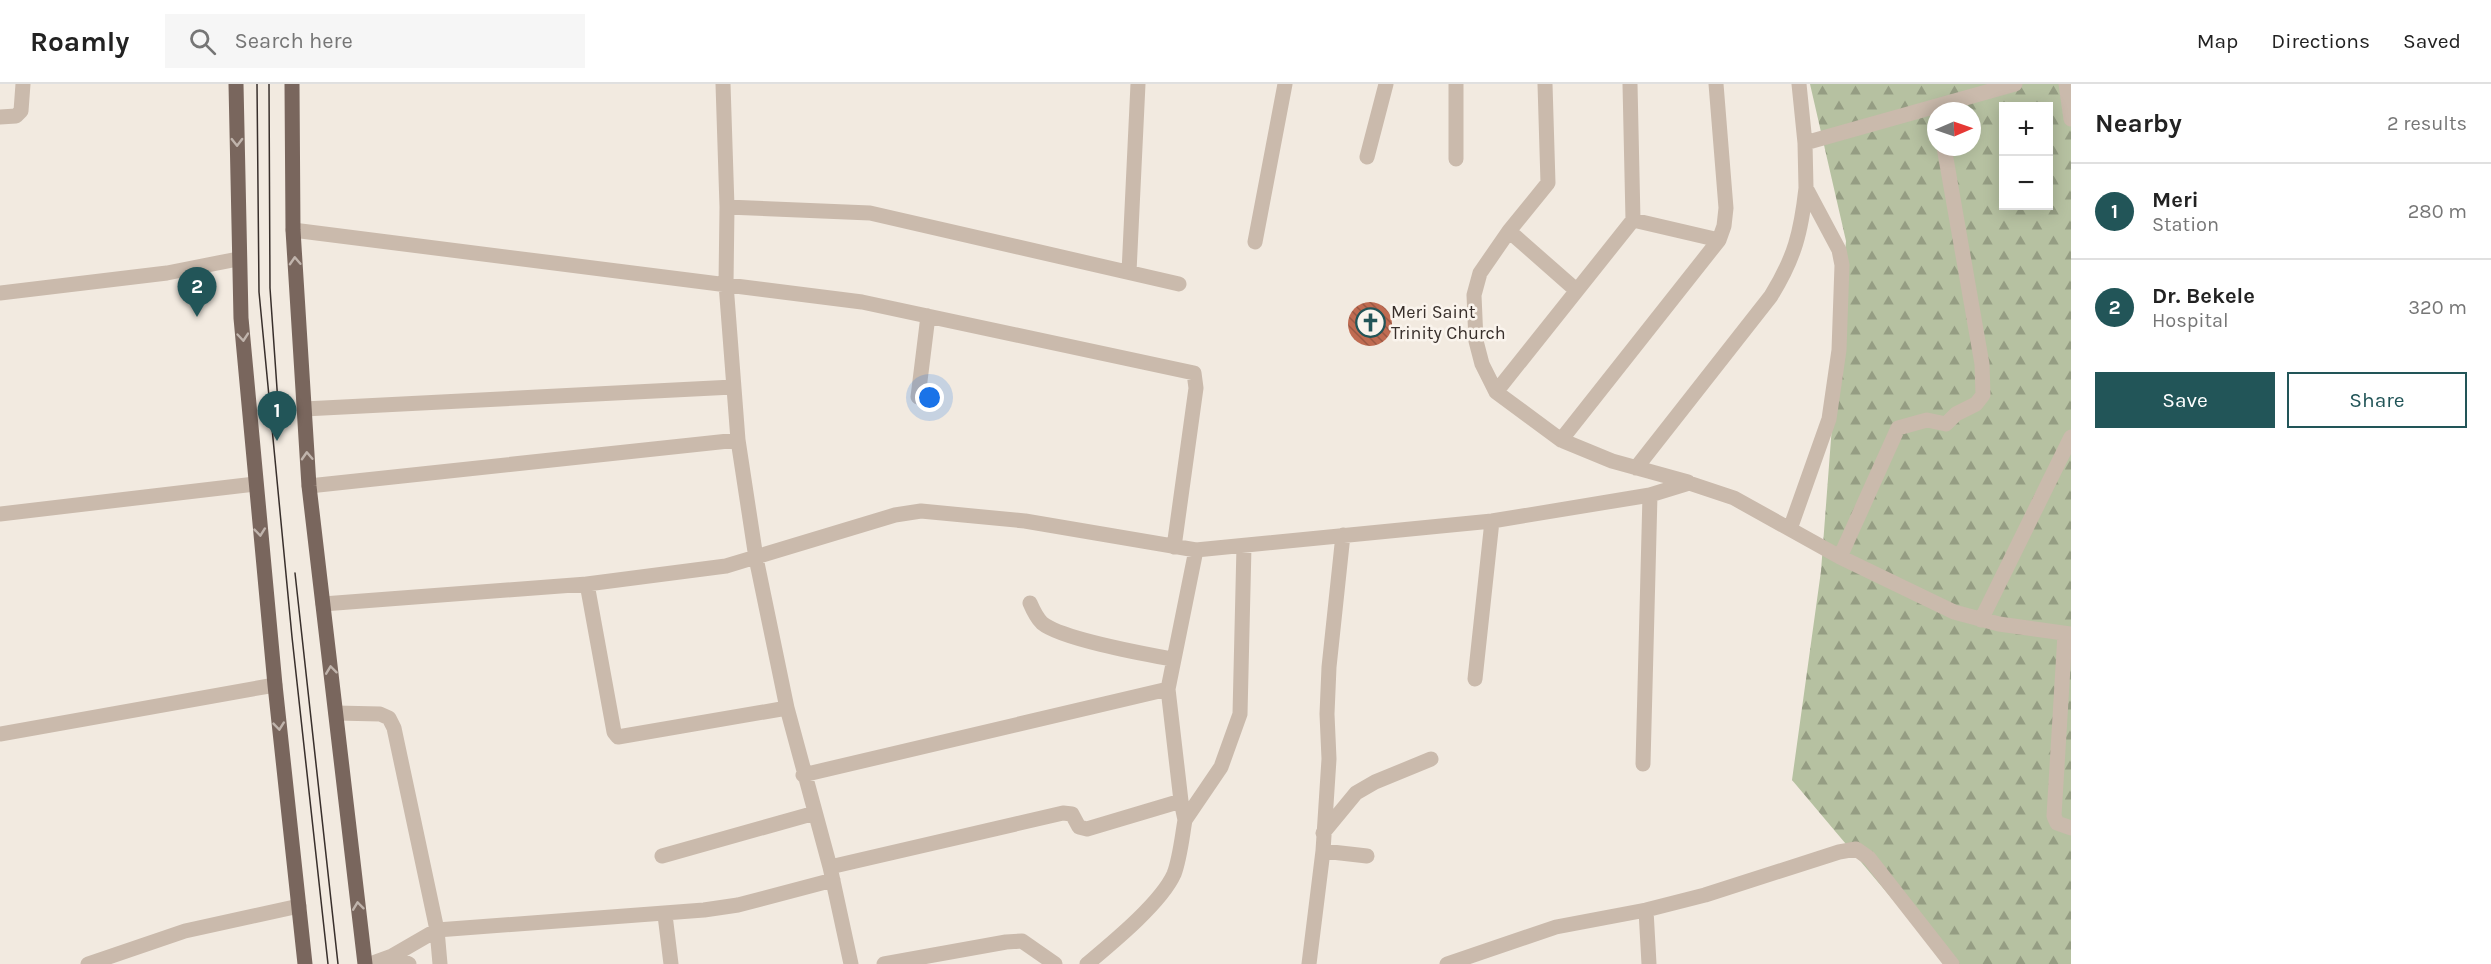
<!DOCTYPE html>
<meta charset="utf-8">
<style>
body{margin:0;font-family:Karla,sans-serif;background:#f6f6f6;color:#222}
.controls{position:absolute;right:18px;top:18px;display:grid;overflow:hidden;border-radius:0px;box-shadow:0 3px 15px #0003}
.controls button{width:54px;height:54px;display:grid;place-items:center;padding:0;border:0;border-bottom:2px solid #e0e0e0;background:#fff;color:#222;font:30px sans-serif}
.compass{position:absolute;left:1927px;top:18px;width:54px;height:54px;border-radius:50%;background:#fff;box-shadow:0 3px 15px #0003;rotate:88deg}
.you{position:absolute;left:930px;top:314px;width:21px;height:21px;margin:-15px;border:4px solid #fff;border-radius:50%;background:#1a73e8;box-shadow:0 0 0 9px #1a73e833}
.badge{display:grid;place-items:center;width:39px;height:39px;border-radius:50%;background:#225558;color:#fff;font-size:20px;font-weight:700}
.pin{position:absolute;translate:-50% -50px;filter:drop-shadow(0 2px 3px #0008)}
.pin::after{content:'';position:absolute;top:32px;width:21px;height:18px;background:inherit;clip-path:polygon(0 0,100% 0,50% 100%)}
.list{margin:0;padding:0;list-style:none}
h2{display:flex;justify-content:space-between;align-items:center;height:78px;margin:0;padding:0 24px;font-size:26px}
h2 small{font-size:20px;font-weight:400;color:#767676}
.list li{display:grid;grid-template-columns:39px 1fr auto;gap:18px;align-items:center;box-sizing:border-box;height:96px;padding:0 24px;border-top:2px solid #e0e0e0}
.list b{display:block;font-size:22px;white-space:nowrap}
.list p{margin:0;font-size:20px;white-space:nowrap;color:#767676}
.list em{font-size:20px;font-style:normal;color:#767676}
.actions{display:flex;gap:12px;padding:18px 24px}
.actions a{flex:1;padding:14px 0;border:2px solid #225558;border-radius:0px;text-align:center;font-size:21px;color:#225558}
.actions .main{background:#225558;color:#fff}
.icon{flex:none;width:33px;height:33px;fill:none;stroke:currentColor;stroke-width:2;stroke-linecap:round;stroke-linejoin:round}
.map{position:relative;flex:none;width:2071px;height:880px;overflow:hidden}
header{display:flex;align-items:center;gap:36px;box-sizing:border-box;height:84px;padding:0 30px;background:#fff;border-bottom:2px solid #e0e0e0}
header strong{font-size:28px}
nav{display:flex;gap:33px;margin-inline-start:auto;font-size:21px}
.search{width:420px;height:54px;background:#f6f6f6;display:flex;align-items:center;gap:15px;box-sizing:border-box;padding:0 21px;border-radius:0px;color:#767676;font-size:22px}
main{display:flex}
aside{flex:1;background:#fff}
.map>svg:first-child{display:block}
.forest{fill:url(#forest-firs);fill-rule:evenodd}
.building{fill:url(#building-back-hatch)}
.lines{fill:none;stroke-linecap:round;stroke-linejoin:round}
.street{stroke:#cabaac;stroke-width:15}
.primary{stroke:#79665d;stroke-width:15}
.tram{stroke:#382f2b;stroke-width:1.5}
.oneway{stroke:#c0b4ac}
.labels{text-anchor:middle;stroke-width:5;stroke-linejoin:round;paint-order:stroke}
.poi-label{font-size:18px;fill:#382f2b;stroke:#faf4ed;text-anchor:start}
</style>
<header>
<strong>Roamly</strong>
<div class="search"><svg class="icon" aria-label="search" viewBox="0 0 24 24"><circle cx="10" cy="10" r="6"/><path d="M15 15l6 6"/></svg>Search here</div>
<nav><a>Map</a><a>Directions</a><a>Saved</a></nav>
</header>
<main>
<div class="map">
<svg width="2071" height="880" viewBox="0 0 2071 880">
<defs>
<pattern id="forest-firs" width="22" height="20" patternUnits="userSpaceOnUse" patternTransform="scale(1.5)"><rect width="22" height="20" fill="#b6c1a1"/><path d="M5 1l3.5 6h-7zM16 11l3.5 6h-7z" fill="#959d83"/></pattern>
<pattern id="building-back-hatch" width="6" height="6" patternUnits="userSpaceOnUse" patternTransform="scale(1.5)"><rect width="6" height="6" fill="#bf6b51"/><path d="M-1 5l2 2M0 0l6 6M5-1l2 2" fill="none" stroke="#9c5843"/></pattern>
</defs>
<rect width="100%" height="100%" fill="#f2eae0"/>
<!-- forest -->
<path class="forest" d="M 1810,0 L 2071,0 L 2071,880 L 1947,880 L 1792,696 L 1821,487 L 1846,157 ZM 2004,22 L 2048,22 L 2048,122 L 2004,122 ZM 1936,27 L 1972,27 L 1972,63 L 1936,63 Z"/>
<!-- building -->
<path class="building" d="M1348 240a22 22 0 1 1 44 0a22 22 0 1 1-44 0Z"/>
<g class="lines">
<!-- street -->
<path class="street" d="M 723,0 L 727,123 L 726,200 L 738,356 L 756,474 L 787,624 L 830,783 L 851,880
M 1456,0 L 1456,75
M 1545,0 L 1548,99 L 1509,147 L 1576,206
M 2066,0 L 2071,35
M 0,33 L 16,32 L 21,27 L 23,0
M 1805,59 L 2015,0
M 1367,73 L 1386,0
M 727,123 L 870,129 L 1179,200
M 1633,136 L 1719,156
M 293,146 L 862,218 L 1194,289 L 1196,304 L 1174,463
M 1509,147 L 1480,189 L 1474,211 L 1476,257 L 1482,280 L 1496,308 L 1561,356 L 1612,377 L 1688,398
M 1255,158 L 1285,0
M 1129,188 L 1138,0
M 0,209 L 167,189 L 238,175
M 1496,308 L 1633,136 L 1630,0
M 918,313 L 928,232
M 304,325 L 733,303
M 1561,356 L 1719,156 L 1724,142 L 1726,124 L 1716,0
M 1636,384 L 1771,212 C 1795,173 1801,148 1806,104
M 309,402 L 738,356
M 0,430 L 255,400
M 1790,445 L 1829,335 L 1839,266 L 1842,181 L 1839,166 L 1806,104 L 1805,59 L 1799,0
M 1196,466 L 1168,605 L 1181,717 L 1185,736 L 1221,683 L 1240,630 L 1244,462
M 1840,473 L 1898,344 L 1927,336 L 1946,340 L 1956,330 L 1976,320 L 1983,311 L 1982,280 L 1944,63
M 587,500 L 614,648 L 618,653 L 787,624
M 1030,519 C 1033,526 1037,534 1042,539 C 1061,555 1145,570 1172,575
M 323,520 L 587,500 L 726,482 L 895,431 L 921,427 L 1025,437 L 1196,466 L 1492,437 L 1650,411 L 1689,399 L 1734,414 L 1840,473 L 1954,528 L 1999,540 L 2071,550
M 1981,536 L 2071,353
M 2065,550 L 2054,732 L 2057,739 L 2071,744
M 1475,595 L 1492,437
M 336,629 L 380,630 L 389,634 L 394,644 L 437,846 L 440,880
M 0,650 L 275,601
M 1643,680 L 1650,411
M 803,691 L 1168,605
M 1323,749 L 1356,709 L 1375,698 L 1431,675
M 1323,767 L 1329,675 L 1327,630 L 1329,583 L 1343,451
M 662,772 L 815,729
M 830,783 L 1063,729 L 1072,730 L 1079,743 L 1087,745 L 1181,717
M 1646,826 L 1649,880
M 665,831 L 671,880
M 392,872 L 409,880
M 88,880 L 185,847 L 299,822
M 370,880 L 392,872 L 437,846 L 704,826 L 738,821 L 833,796
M 884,880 L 1006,858 L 1022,857 L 1055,880
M 1087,880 C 1112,859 1161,819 1174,790 C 1180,774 1182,753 1185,736
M 1309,880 L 1323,767 L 1367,772
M 1447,880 L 1556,843 L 1646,826 L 1705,811 L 1839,768 L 1856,765 L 1869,774 L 1952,880"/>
<!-- primary -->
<path class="primary" d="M 236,0 L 241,234 L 275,601 L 305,880
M 292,0 L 293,146 L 309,402 L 365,880"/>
<!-- tram -->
<path class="tram" d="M 257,0 L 259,208 L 292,553 L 328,880
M 269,0 L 270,204 L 278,319
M 295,489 L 338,880"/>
</g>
<!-- one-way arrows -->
<defs><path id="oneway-chevron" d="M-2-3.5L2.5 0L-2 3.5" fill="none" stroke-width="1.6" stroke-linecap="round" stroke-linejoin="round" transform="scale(1.5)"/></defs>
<g class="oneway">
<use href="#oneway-chevron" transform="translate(237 58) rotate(89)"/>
<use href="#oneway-chevron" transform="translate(295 177) rotate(-93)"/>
<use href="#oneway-chevron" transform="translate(243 253) rotate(85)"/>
<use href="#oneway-chevron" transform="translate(307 372) rotate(-93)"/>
<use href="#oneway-chevron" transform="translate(260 448) rotate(84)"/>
<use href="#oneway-chevron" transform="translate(331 586) rotate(-97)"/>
<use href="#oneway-chevron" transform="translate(279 642) rotate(84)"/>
<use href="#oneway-chevron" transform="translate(358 822) rotate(-97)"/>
</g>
<!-- icons -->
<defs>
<symbol id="church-ring" viewBox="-11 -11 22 22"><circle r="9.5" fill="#faf4ed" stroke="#225558" stroke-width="1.5"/><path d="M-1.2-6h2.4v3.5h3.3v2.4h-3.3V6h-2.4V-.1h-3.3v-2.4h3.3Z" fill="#225558"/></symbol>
</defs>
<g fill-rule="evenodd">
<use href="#church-ring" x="1354" y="222" width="33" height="33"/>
</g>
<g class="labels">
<!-- poi labels -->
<g class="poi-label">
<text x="1391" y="234">Meri Saint<tspan x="1391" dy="21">Trinity Church</tspan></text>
</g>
</g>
</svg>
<div class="controls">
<button>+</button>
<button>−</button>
</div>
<svg class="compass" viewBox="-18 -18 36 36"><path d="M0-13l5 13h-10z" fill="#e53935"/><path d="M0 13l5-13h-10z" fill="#767676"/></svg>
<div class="you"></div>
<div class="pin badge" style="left:277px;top:357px">1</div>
<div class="pin badge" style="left:197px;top:233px">2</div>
</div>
<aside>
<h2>Nearby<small>2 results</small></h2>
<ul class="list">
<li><span class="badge">1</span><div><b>Meri</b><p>Station</p></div><em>280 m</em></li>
<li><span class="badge">2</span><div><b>Dr. Bekele</b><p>Hospital</p></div><em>320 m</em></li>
</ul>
<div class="actions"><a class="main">Save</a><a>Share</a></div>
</aside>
</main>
